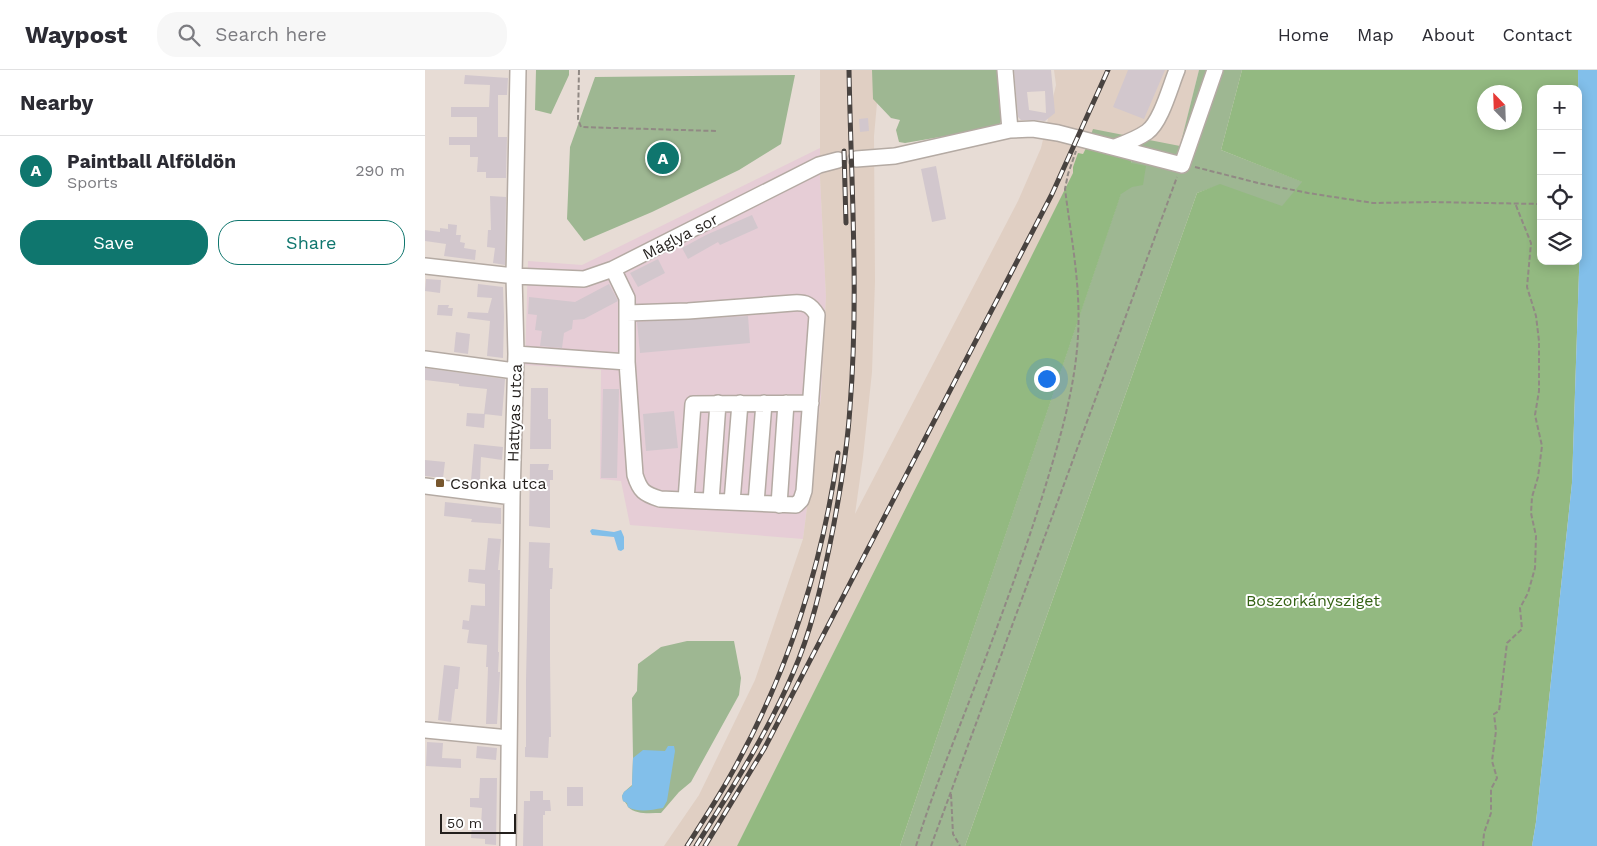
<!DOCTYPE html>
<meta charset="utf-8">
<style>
body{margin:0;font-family:"Work Sans",sans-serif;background:#f7f7f7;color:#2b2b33}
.controls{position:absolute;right:15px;top:15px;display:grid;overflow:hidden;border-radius:10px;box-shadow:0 2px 12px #0003}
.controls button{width:45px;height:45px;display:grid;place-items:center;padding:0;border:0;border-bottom:1px solid #e1e1e2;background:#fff;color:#2b2b33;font:25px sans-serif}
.compass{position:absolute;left:1052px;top:15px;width:45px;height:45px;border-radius:50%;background:#fff;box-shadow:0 2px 12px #0003;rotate:337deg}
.scale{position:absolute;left:15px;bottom:12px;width:76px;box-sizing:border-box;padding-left:5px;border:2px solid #231f1c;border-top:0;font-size:14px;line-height:18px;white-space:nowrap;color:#231f1c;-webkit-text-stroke:4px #fff;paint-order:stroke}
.you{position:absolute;left:621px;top:308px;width:18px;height:18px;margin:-12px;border:4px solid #fff;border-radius:50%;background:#1a73e8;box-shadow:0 0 0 8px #1a73e833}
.badge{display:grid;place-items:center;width:32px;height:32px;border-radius:50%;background:#0f766e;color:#fff;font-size:16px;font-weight:700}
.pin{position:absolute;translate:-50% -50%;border:2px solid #fff;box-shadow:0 1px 5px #0006}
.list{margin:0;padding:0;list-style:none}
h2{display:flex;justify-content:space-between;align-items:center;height:65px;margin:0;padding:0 20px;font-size:21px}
h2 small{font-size:16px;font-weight:400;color:#7c7c81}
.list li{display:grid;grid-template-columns:32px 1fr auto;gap:15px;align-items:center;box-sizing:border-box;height:70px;padding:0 20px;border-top:1px solid #e1e1e2}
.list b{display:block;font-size:19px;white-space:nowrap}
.list p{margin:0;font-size:16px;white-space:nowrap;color:#7c7c81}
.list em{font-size:16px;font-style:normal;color:#7c7c81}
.actions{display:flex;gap:10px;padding:15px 20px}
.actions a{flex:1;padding:11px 0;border:1px solid #0f766e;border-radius:20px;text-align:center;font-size:18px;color:#0f766e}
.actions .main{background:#0f766e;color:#fff}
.icon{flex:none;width:28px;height:28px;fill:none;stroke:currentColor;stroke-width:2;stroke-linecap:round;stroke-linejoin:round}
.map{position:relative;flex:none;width:1172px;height:776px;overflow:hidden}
header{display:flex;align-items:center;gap:30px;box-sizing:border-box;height:70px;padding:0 25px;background:#fff;border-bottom:1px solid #e1e1e2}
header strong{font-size:24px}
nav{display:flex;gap:28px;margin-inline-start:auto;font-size:18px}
.search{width:350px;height:45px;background:#f7f7f7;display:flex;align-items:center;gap:12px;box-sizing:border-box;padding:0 18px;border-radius:20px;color:#7c7c81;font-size:19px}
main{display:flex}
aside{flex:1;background:#fff}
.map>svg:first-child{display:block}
.industrial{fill:#e6cdd6}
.built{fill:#e0cfc3}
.green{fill:#9eb792}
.forest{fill:#93b981;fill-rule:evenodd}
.water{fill:#82bfea}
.building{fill:#d2c7cd;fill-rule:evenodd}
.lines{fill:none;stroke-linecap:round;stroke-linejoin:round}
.minor-casing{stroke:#b4aaa3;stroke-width:18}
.path{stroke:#918984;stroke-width:2;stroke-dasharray:5 2.5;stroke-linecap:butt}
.minor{stroke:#fff;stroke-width:15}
.rail-casing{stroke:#494340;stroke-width:5}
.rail{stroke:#fff;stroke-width:3;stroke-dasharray:9;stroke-linecap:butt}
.poi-dot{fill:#78572e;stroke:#fff;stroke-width:2}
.labels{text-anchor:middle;stroke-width:4;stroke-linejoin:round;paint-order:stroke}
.street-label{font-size:16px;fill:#231f1c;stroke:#fff}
.poi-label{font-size:16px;fill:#231f1c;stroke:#fff;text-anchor:start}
.park-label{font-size:16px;fill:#356215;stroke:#fff}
</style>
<header>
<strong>Waypost</strong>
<div class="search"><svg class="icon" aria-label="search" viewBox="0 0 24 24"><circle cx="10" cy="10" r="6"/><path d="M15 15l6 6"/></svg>Search here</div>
<nav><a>Home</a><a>Map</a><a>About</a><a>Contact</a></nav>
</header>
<main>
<aside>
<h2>Nearby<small></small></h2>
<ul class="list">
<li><span class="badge">A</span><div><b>Paintball Alföldön</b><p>Sports</p></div><em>290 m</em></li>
</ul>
<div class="actions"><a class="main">Save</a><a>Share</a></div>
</aside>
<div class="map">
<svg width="1172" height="776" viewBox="0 0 1172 776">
<rect width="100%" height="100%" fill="#e7dcd5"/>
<!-- industrial -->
<path class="industrial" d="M 395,78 L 395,107 L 401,226 L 396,328 L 378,469 L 205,455 L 196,411 L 175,409 L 176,300 L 100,295 L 103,191 L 157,195 Z"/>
<!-- built -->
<path class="built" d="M 395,0 L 455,0 L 449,66 L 450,211 L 447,302 L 438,387 L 430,444 L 593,131 L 616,78 L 631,15 L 629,0 L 774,0 L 755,77 L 662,76 L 312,776 L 239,776 L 274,725 L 330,610 L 378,469 L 396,328 L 401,226 L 395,107 Z"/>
<!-- green -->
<path class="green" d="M 111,0 L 144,0 L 144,5 L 126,44 L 110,40 Z
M 447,0 L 575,0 L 579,42 L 575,54 L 550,61 L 480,73 L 474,72 L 471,60 L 475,50 L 466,48 L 448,29 Z
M 774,0 L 817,0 L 796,80 L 878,112 L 857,137 L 795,115 L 772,123 L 540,776 L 475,776 L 708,87 L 662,76 L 668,59 L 755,76 Z
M 370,5 L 356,74 L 314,100 L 227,142 L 159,171 L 142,149 L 145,77 L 170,7 Z
M 262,571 L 309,571 L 316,608 L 314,625 L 266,712 L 254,722 L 236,743 C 225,743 211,745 203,737 C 202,735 201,732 198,731 L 197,726 L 199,722 L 207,715 L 208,688 L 207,628 L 212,621 L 213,594 L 236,577 Z"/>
<!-- forest -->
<path class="forest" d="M 817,0 L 1153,0 L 1155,172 L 1147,413 L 1111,752 L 1107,776 L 540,776 L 772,123 L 795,114 L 857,136 L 877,112 L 796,80 ZM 1116,19 L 1153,19 L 1153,191 L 1116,191 ZM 1060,22 L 1090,22 L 1090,52 L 1060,52 Z
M 662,76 L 708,87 L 706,93 L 721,96 L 718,115 L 707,117 L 696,124 L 475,776 L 312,776 L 648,103 L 648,97 L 653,83 L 658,84 Z"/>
<!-- water -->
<path class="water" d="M 1153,0 L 1172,0 L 1172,776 L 1107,776 L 1111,752 L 1147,413 L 1155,172 Z
M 167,459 L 189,462 L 196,460 L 199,467 L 199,479 L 196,481 L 193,480 L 189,467 L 167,465 L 165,461 Z
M 243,676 L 249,676 L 250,681 L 242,731 L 238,738 C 226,740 214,743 203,737 L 202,733 L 198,731 L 197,726 L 199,722 L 207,716 L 208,688 L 218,680 L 240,681 Z"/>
<!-- building -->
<path class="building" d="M 589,0 L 626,0 L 630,43 L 620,51 L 608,50 L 596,50 L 593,47 ZM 620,21 L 621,43 L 604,40 L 602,22 Z
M 703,0 L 740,0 L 719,49 L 688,37 Z
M 40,5 L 83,8 L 82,25 L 73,25 L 73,67 L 82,67 L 81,108 L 61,108 L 61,102 L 52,102 L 53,87 L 45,87 L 45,75 L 24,75 L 24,67 L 52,67 L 52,47 L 26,47 L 26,37 L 64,37 L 65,15 L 39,14 Z
M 443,48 L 444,61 L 435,62 L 434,49 Z
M 511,96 L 521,149 L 507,152 L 496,99 Z
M 65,126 L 81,127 L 80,195 L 68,193 L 70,178 L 62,177 L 63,160 L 66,160 Z
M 327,145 L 333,158 L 295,175 L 293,172 L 263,189 L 257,178 L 281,165 Z
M 23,154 L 32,155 L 31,165 L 36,165 L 35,172 L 40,173 L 39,178 L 51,180 L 50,190 L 19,186 L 21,174 L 0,171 L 0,160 L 15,162 L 15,158 L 23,159 Z
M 233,189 L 240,203 L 213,217 L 205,203 Z
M 1,209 L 16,210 L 15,223 L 0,221 Z
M 53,214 L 78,217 L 79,247 L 78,288 L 62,286 L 65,251 L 42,248 L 43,242 L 63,243 L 67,228 L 52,227 Z
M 184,214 L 193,231 L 159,249 L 148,250 L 147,259 L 139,263 L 137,278 L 115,276 L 117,261 L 110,260 L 112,245 L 103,244 L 104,227 L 150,232 Z
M 13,235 L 24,235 L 23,238 L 28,238 L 27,246 L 12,245 Z
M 323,246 L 325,273 L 215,283 L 212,252 Z
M 31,262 L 45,264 L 43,284 L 29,282 Z
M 0,298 L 80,309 L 77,346 L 59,344 L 62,319 L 34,316 L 34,314 L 0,310 Z
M 106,318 L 123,318 L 123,349 L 126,349 L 126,379 L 105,379 Z
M 178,319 L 194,319 L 192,408 L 176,408 Z
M 249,341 L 253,378 L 221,381 L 218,344 Z
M 42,343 L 60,344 L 59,358 L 41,356 Z
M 49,374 L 78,377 L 77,390 L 56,387 L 55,410 L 46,410 Z
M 0,390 L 20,392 L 18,408 L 0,406 Z
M 105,394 L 124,394 L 123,400 L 128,400 L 128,410 L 125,410 L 125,458 L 104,456 Z
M 20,432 L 76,438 L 76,454 L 46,452 L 47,449 L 19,446 Z
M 63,468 L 76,469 L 73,500 L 75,500 L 73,582 L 74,582 L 73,602 L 75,602 L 72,654 L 61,654 L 63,597 L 61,597 L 62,575 L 42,573 L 44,560 L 37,559 L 38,550 L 44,551 L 46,535 L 60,536 L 60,514 L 43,512 L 44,499 L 60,500 Z
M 104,472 L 125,473 L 124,498 L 128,498 L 127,519 L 125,519 L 125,589 L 126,667 L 124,667 L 123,688 L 100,687 L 100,677 L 101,677 L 101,610 Z
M 19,595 L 35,597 L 33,619 L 30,619 L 26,652 L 13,650 Z
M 2,672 L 18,673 L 17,688 L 36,689 L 36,698 L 1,696 Z
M 52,676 L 72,678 L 71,690 L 51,688 Z
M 55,708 L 72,708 L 71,775 L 60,774 L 60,769 L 46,768 L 47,755 L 56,756 L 57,738 L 45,737 L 45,728 L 54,728 Z
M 142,717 L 158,717 L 158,736 L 142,736 Z
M 105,721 L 118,721 L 118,730 L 125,730 L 126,741 L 120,741 L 120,745 L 118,745 L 118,776 L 98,776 L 99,731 L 105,731 Z"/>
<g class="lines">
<defs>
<path id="minor" d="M 580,0 L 585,60
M 690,77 C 701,73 712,69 722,62 C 736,52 745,17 752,0
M 431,89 L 470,86 L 585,60 L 608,59 L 633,63 L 757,95 L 790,0
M 0,196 L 89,206 L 159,209 L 188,199 L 394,95 L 413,90
M 188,199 L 202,228 L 202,292
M 91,284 L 202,292 L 210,405 C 215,421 219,424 235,429 L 371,435 L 376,430 L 379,421 L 392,245 C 386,235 381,232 368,233 L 263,241 L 202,243
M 0,289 L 90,301
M 0,416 L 87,427
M 261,430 L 268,334 L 386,333
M 286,431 L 293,333
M 307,432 L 315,333
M 331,433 L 339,333
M 354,435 L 361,333
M 0,660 L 84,668
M 83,776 L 87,427 L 91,284 L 89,206 L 93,0"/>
</defs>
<!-- minor casing -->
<use href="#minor" class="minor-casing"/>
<!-- path -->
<path class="path" d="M 154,0 L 153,49 L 156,57 L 291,61
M 770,97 L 833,113 L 883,123 L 948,133 L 1006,132 L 1116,134
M 526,724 L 528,764 L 535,776
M 491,776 C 507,724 528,674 547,624 C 572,558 597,491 618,424 C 634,372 650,320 653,266 C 656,216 646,167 640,119 L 643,104 L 651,81
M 506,776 L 752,107
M 1058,776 L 1059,763 L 1066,743 L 1066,719 L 1072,708 L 1067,691 L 1071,661 L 1069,644 L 1074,641 L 1082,573 L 1097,559 L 1095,538 L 1103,523 L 1110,498 L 1111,466 L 1106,443 L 1107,427 L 1113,407 L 1117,376 L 1110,345 L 1114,321 L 1114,271 L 1111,246 L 1102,217 L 1106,173 L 1090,133"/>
<!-- minor -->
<use href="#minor" class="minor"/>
<defs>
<path id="rail" d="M 419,81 L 421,153
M 262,776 C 276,754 291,731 304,708 C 361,608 397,497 413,383
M 271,776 C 306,720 342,664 368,603 C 386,562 396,517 405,474 C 414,429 422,383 425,337 C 434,225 426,112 424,0
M 280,776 L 339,679 L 627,124 L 683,0"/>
</defs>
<!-- rail casing -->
<use href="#rail" class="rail-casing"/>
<!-- rail -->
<use href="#rail" class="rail"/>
</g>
<!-- markers -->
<rect class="poi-dot" x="10" y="408" width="10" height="10" rx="2.5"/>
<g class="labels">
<!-- street labels -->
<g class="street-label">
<text transform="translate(255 166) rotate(-27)" y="6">Máglya sor</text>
<text transform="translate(89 343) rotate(-88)" y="6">Hattyas utca</text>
</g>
<!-- poi labels -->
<g class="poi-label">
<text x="25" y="419">Csonka utca</text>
</g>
<!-- park labels -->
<g class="park-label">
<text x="888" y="536">Boszorkánysziget</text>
</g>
</g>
</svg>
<div class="controls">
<button>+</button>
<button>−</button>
<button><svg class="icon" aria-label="locate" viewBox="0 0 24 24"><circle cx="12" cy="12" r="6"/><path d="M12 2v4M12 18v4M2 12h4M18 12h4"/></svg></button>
<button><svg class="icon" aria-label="layers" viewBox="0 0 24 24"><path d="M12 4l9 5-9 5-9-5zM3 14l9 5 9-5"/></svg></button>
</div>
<svg class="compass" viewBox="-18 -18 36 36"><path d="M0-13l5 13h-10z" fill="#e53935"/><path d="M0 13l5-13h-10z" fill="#7c7c81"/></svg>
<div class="scale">50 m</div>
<div class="you"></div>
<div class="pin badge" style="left:238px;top:88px">A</div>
</div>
</main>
